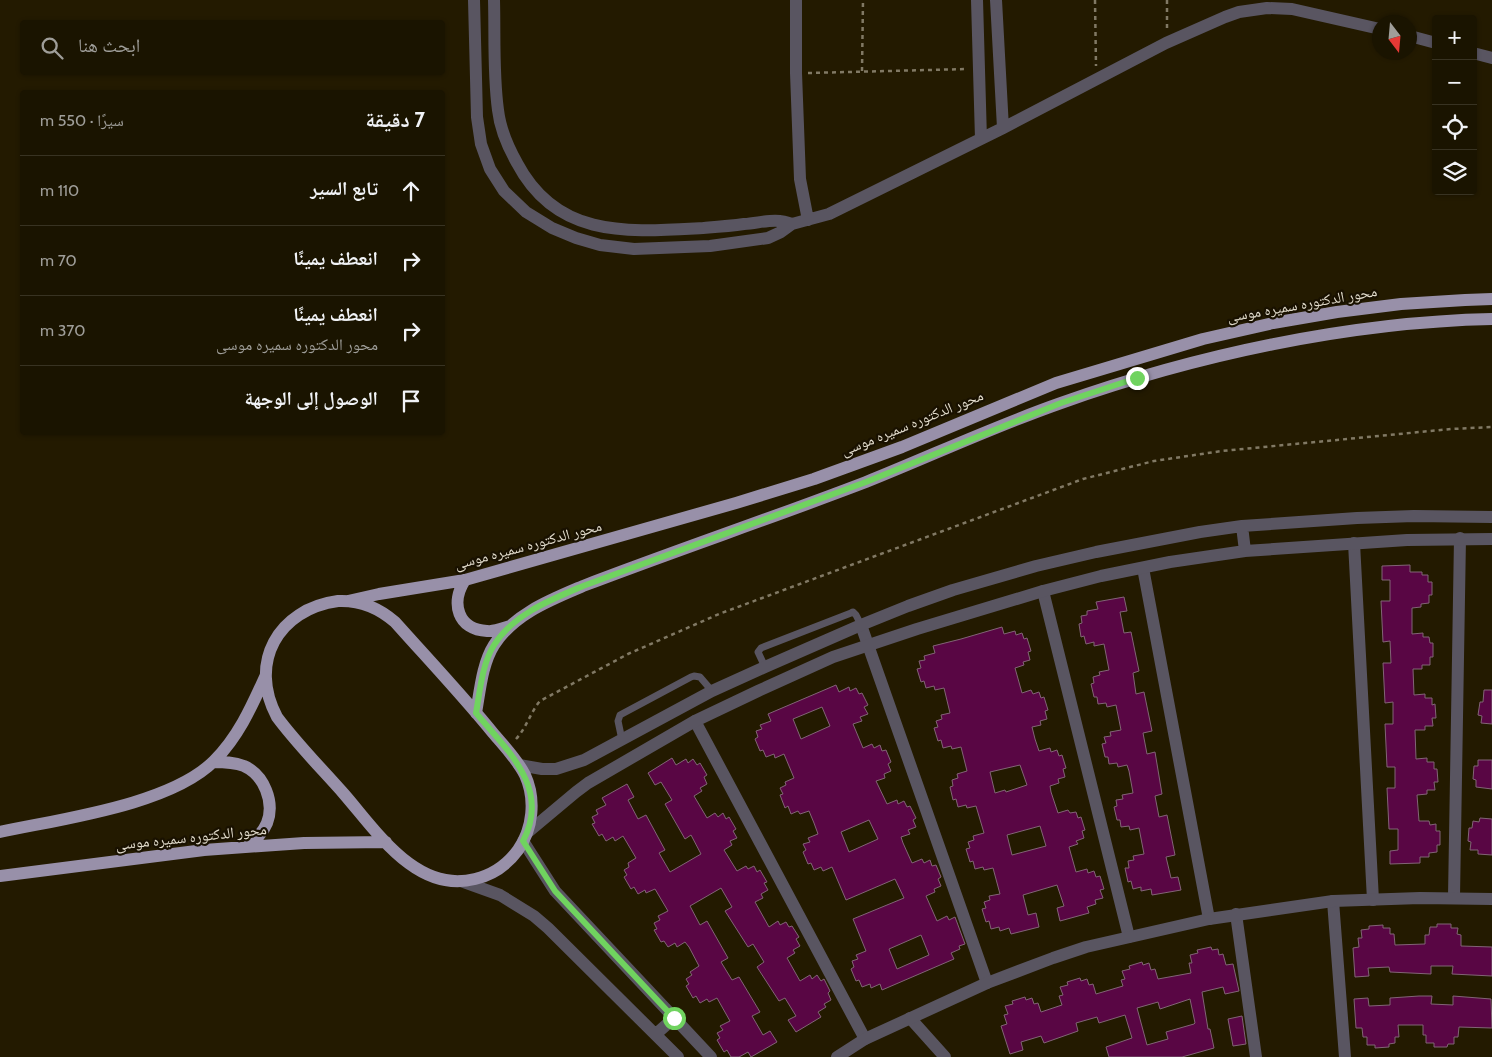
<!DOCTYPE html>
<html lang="ar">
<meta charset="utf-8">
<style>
body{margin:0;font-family:Cabin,"Noto Naskh Arabic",sans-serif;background:#27210f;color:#f1f3f6;direction:rtl}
.controls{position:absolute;right:15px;top:15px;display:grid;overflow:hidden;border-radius:5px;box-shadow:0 1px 4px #0004}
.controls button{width:45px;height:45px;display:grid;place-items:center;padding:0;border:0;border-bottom:1px solid #383322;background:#1a1400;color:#f1f3f6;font:25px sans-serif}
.compass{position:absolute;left:1372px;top:15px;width:45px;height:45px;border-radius:50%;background:#1a1400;box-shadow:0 1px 4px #0004;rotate:164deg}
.stop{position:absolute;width:15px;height:15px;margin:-11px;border:4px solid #70d35f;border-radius:50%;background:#fff}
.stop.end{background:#70d35f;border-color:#fff;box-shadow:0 1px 5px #0008}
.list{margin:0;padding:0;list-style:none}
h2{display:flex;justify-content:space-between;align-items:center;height:65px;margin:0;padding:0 20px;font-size:21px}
h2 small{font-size:16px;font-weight:400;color:#9f9e99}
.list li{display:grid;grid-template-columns:32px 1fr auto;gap:15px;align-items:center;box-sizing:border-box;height:70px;padding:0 20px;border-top:1px solid #383322}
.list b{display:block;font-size:19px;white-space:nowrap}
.list p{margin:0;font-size:16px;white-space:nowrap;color:#9f9e99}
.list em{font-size:16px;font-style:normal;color:#9f9e99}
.icon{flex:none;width:28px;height:28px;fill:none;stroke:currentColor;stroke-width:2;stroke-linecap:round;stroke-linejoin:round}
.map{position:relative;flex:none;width:1492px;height:1057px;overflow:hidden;direction:ltr}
.search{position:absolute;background:#1a1400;box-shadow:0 1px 4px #0004;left:20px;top:20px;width:425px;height:55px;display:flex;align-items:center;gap:12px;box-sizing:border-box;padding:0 18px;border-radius:5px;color:#9f9e99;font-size:19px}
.panel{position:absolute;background:#1a1400;box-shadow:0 1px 4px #0004;left:20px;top:90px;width:425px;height:345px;border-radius:5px;direction:rtl}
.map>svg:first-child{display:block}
.building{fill:#590644;stroke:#826476;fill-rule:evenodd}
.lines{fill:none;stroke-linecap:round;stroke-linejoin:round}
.path{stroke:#817964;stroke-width:2.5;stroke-dasharray:4 4;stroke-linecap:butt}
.service{stroke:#595561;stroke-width:7}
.minor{stroke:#595561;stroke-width:12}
.tertiary{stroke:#595561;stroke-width:12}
.primary{stroke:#9890a9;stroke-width:12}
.route{stroke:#70d35f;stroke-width:6}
.labels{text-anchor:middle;stroke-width:4.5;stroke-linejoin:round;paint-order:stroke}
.street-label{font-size:15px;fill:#e1dbcb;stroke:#191100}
</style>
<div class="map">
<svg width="1492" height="1057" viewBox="0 0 1492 1057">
<rect width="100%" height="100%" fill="#231a00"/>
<!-- building -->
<path class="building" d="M 1410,565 L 1410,572 L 1422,572 L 1422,575 L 1428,575 L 1428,582 L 1432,582 L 1432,595 L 1429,595 L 1429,603 L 1421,604 L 1421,607 L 1412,608 L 1412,634 L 1423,633 L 1423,637 L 1429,637 L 1430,643 L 1433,643 L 1433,657 L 1430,657 L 1430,665 L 1422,665 L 1422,669 L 1413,669 L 1414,695 L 1425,694 L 1425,698 L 1432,698 L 1432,705 L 1435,704 L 1436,718 L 1432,718 L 1433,726 L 1425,726 L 1425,730 L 1415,730 L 1416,759 L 1427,758 L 1427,762 L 1434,762 L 1434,769 L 1437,769 L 1438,782 L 1434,782 L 1435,790 L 1427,790 L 1427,794 L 1417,795 L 1419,821 L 1429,821 L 1430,825 L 1436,824 L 1436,831 L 1440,831 L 1440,845 L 1437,845 L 1437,852 L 1429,853 L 1429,857 L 1420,857 L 1420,863 L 1390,864 L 1390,851 L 1398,850 L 1398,829 L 1389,829 L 1387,788 L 1395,788 L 1395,767 L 1387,767 L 1385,724 L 1393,724 L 1393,702 L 1385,703 L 1383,663 L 1391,663 L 1390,641 L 1383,642 L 1381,601 L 1390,601 L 1390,580 L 1382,580 L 1382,566 Z
M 1124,597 L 1127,611 L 1120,612 L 1124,633 L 1131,632 L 1139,671 L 1133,673 L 1136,694 L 1144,692 L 1152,731 L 1143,733 L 1147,754 L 1155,752 L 1162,794 L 1155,796 L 1159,817 L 1167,815 L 1175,855 L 1166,857 L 1171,878 L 1178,877 L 1181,890 L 1152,895 L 1151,889 L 1141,891 L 1141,887 L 1133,889 L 1131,881 L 1128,882 L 1125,868 L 1129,868 L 1128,861 L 1134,860 L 1133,856 L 1144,854 L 1139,828 L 1130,830 L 1129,826 L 1121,827 L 1120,820 L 1117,820 L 1114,807 L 1117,806 L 1116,800 L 1123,799 L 1122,795 L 1133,793 L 1129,771 L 1127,765 L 1118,767 L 1117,763 L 1109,764 L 1108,757 L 1105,757 L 1102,744 L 1106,743 L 1104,737 L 1111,736 L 1110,732 L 1121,730 L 1116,705 L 1107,707 L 1106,703 L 1098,704 L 1097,697 L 1094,697 L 1091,684 L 1094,683 L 1093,677 L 1100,675 L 1099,672 L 1109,670 L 1104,644 L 1094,646 L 1094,642 L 1086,644 L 1084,636 L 1081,637 L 1079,624 L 1082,623 L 1081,616 L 1087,615 L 1087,611 L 1098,609 L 1096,602 Z
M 1002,627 L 1004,634 L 1015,631 L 1016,635 L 1022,633 L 1024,639 L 1027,638 L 1031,651 L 1028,652 L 1030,660 L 1023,662 L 1024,665 L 1015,668 L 1022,693 L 1031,690 L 1033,694 L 1039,692 L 1041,698 L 1044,697 L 1048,710 L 1045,711 L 1047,719 L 1040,721 L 1041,725 L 1032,727 L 1035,739 L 1039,751 L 1050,748 L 1051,752 L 1057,750 L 1059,756 L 1062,755 L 1066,768 L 1063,769 L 1065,777 L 1058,779 L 1059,783 L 1050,786 L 1051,792 L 1058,813 L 1068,810 L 1070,813 L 1076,812 L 1078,818 L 1081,817 L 1085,830 L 1082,831 L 1084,838 L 1076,841 L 1078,844 L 1069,847 L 1076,872 L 1087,869 L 1088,873 L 1094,871 L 1096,877 L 1100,876 L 1104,889 L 1100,890 L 1103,898 L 1095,900 L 1096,904 L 1087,907 L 1089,913 L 1060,921 L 1057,908 L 1064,906 L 1057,885 L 1023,895 L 1028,915 L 1036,913 L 1039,927 L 1011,934 L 1009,928 L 1000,931 L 999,927 L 991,929 L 989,921 L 986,922 L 982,909 L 986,908 L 984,902 L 990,900 L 989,896 L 1000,894 L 993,868 L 984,870 L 983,867 L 975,869 L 973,861 L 970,862 L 966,849 L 970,848 L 968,842 L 974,840 L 973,836 L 984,833 L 976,806 L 967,808 L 966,805 L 958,807 L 956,799 L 953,800 L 950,787 L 953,786 L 952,780 L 958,778 L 957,774 L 967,771 L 961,747 L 952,749 L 951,746 L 943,748 L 941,740 L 938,741 L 934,728 L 938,727 L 936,721 L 942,719 L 941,715 L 950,713 L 944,688 L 935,690 L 934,686 L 926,688 L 924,681 L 921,682 L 917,669 L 921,668 L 919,661 L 925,660 L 924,656 L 935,653 L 933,646 L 961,639 ZM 1020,765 L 1027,785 L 1006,792 L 1005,790 L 995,793 L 990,772 ZM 1040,826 L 1046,846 L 1012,855 L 1007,835 Z
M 836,685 L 839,692 L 849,687 L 850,691 L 856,688 L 859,694 L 862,693 L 868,705 L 864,707 L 868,714 L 860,717 L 862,721 L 853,724 L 863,748 L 872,744 L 874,748 L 880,745 L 882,751 L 886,750 L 891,762 L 888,764 L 891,771 L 884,774 L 885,778 L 876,781 L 887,804 L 897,800 L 898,804 L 904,801 L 907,807 L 910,806 L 916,818 L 913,820 L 916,827 L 908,830 L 910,834 L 901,837 L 903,843 L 912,863 L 922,859 L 924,863 L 930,860 L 932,866 L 936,865 L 941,877 L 938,879 L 941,886 L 934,889 L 935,892 L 926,896 L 937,921 L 947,916 L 949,920 L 955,917 L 965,944 L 959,946 L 960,949 L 951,953 L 954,959 L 882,990 L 880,984 L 871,988 L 870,984 L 862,987 L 859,980 L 856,981 L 851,969 L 854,967 L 852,961 L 858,959 L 856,955 L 866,951 L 853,919 L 904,898 L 895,879 L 846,900 L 832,867 L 823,871 L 821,867 L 814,870 L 811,863 L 808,864 L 803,852 L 806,850 L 803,844 L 810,842 L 808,838 L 818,834 L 814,823 L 809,811 L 800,814 L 798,811 L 791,814 L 788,806 L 785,808 L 780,795 L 783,794 L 780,788 L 786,785 L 785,782 L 794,778 L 784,754 L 775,758 L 774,754 L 766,757 L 763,750 L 760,751 L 755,739 L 758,737 L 756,731 L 762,729 L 760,725 L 771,721 L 768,714 ZM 822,707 L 830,726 L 801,739 L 793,719 ZM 869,820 L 878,839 L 849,852 L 841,832 ZM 921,935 L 929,955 L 897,969 L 889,949 Z
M 1484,690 L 1492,690 L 1492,724 L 1481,723 L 1482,716 L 1478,715 L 1480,702 L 1483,702 Z
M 672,758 L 676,765 L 686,759 L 688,763 L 693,759 L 697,765 L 700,763 L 707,775 L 704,777 L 707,784 L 700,788 L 702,791 L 694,796 L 707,818 L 715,813 L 718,817 L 723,813 L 726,819 L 729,817 L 736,829 L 733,831 L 737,838 L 730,841 L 732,845 L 724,850 L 737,871 L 746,866 L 748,869 L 754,866 L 757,872 L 760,870 L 767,882 L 764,883 L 768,890 L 761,894 L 763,898 L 755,902 L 769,927 L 778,921 L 780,925 L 786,922 L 789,927 L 792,926 L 799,937 L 796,939 L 800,946 L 793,950 L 795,953 L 787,958 L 800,981 L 810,975 L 812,979 L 817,975 L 821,981 L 824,979 L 830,991 L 828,993 L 831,1000 L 824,1004 L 826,1007 L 818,1012 L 821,1017 L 796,1032 L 788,1020 L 796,1016 L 785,998 L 779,1001 L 757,967 L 764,962 L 753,944 L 748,947 L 725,911 L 732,907 L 721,888 L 690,906 L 700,925 L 707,921 L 728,958 L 721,962 L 732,980 L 739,977 L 760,1012 L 752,1016 L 763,1035 L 770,1031 L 777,1042 L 751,1057 L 748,1052 L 739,1057 L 731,1057 L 727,1050 L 724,1052 L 717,1040 L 720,1038 L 717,1033 L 723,1030 L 720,1026 L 730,1021 L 717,998 L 709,1002 L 707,999 L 700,1003 L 696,996 L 693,998 L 686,986 L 689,984 L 686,979 L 692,975 L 690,972 L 699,966 L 689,947 L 685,942 L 677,947 L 675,943 L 668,947 L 664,941 L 661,942 L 654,930 L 657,929 L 654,923 L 660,920 L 658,916 L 668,911 L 655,889 L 646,893 L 645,890 L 638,894 L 634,887 L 631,889 L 624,877 L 627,875 L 624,870 L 629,867 L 628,863 L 636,858 L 623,836 L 615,841 L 613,837 L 606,841 L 602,834 L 599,836 L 592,824 L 595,823 L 592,817 L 598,814 L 596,810 L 606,805 L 602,798 L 627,784 L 634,797 L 628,800 L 638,819 L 646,815 L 665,850 L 659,853 L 670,872 L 701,854 L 691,835 L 685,839 L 665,804 L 672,800 L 661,782 L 655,785 L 648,773 Z
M 1478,760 L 1492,760 L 1492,789 L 1476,787 L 1476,780 L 1473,779 L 1474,766 L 1478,766 Z
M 1480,818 L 1492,819 L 1492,855 L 1478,854 L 1478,850 L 1470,850 L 1471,842 L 1468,841 L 1469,828 L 1472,828 L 1473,821 L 1479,822 Z
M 1437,924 L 1451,924 L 1451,928 L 1458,928 L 1457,934 L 1461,935 L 1461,946 L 1492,947 L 1492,976 L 1452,974 L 1453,966 L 1431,966 L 1431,974 L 1390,972 L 1389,967 L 1368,968 L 1369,976 L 1355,977 L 1353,948 L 1359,947 L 1358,938 L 1362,938 L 1361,930 L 1369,929 L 1369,926 L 1383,925 L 1383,928 L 1390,928 L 1390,934 L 1394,934 L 1395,945 L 1425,944 L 1425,935 L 1429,935 L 1430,927 L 1437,927 Z
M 1211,947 L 1212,950 L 1218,949 L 1219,955 L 1223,954 L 1226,965 L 1233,964 L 1239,991 L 1225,994 L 1223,987 L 1202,992 L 1208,1029 L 1210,1029 L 1214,1048 L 1182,1057 L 1109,1057 L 1106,1047 L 1132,1038 L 1125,1015 L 1099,1023 L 1097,1017 L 1076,1023 L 1078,1031 L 1044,1043 L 1041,1036 L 1021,1042 L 1023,1050 L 1010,1054 L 1001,1026 L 1007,1024 L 1004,1015 L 1008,1014 L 1005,1006 L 1013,1004 L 1012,1001 L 1025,997 L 1026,1000 L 1032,998 L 1034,1004 L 1038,1003 L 1041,1012 L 1062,1005 L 1059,996 L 1063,995 L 1060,987 L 1068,985 L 1067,982 L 1080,978 L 1081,981 L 1087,979 L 1089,985 L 1093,984 L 1096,994 L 1123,986 L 1121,980 L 1125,979 L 1122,971 L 1130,969 L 1129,966 L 1142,962 L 1143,965 L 1149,963 L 1151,970 L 1155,969 L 1158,979 L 1191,973 L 1189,963 L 1192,963 L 1190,955 L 1198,953 L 1197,950 ZM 1190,999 L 1195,1023 L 1194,1024 L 1166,1032 L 1168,1039 L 1147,1045 L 1137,1008 L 1158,1002 L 1160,1009 Z
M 1419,996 L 1432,996 L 1431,1004 L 1453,1005 L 1453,996 L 1491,999 L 1492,1028 L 1459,1027 L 1458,1037 L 1454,1037 L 1454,1044 L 1448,1044 L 1447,1047 L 1434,1047 L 1434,1043 L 1426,1043 L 1426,1035 L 1423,1035 L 1423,1025 L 1398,1025 L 1399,1037 L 1395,1037 L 1395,1043 L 1389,1044 L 1389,1047 L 1375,1048 L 1375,1045 L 1367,1045 L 1367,1037 L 1363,1037 L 1362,1028 L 1356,1028 L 1354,999 L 1368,998 L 1369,1006 L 1390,1005 L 1390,998 Z
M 1242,1016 L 1246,1044 L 1233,1046 L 1228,1019 Z"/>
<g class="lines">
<!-- path -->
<path class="path" d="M 1095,0 L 1096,66
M 1167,28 L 1167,0
M 862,71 L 863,0
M 808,73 L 967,69
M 516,739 C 527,727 530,713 540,701 L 628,654 L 719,614 L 1083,479 L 1154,461 L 1222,451 L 1451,429 L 1492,427"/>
<!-- service -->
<path class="service" d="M 765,667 L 758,652 L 761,648 L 851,613 L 853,612 L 856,615 L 861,625
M 622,740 L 618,721 L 620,715 L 691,677 L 694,676 L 700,677 L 712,691"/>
<!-- minor -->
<path class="minor" d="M 474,0 L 477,117 L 481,144 L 490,169 L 504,191 L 526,212 L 552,228 L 576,238 L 600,245 L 634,249 L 710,246 L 768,238 L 781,232 L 792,224 L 829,214 L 1003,128 L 1166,43 L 1225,17 L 1239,12 L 1267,8 L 1292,9 L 1380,29
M 494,0 C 495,36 493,74 498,110 C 500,128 508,147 517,163 C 557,239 628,232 703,228 C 716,227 730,226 744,224 C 761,223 776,217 792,224
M 796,0 L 796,73 L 800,179 L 808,220
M 977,0 L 981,139
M 996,0 L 1003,128
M 1410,36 L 1436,43
M 1473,53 L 1492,58
M 1354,543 L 1373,900
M 1143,568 L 1209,919
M 1043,591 L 1129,937
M 861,625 L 987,983
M 695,721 L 865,1039
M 1454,897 L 1460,538
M 1333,901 L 1345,1057
M 1236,914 L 1256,1057
M 910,1018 L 945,1057"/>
<!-- tertiary -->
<path class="tertiary" d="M 1242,526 L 1245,551
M 519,765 L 542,769 L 556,769 L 584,760 L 712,691 L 765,667 L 861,625 L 908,606 L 953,590 L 1036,566 L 1096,552 L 1200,532 L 1242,526 L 1357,518 L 1414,516 L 1492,517
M 527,833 L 576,792 L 588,783 L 695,721 L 758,691 L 833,657 L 917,629 L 1043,591 L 1101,576 L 1170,562 L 1245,551 L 1407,540 L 1492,539
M 523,841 L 555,891 L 711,1057
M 461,881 L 500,895 L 534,916 L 548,928 L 678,1057
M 656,1034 L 674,1018
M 837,1057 L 865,1039 L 987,983 L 1053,958 L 1086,947 L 1209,919 L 1333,901 L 1420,898 L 1492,899"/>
<!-- primary -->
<path class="primary" d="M 465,580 C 450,603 458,630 487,631 C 495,632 503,628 510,626
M 338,601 C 360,600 379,608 395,622 C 428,659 462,695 493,733 C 504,746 517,759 525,775 C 536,799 533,829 518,850 C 507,865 492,875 475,879 C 417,894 377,832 344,794 C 322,769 297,744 277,717 C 248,663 278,609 338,601 Z
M 348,601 L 379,594 L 465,580 L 736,503 L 814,479 L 902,447 L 1056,383 L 1203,339 L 1273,323 L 1337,312 L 1401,304 L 1465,300 L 1492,299
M 476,713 C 480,691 482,664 494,645 C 514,614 550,600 583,586 C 677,550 772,518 866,482 C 931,456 995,426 1061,403 C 1196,355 1349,322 1492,319
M 213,762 C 224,762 234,762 244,766 C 264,775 275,802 267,823 C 263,833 255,840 247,847
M 0,832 C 60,819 170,805 214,761 C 238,737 251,708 265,677
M 0,876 L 204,850 L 304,843 L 386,842"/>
</g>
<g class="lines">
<!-- route -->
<path class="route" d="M 674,1018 L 555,891 L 523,841 C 551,788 507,750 476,713 C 480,691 482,664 494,645 C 514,614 550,600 583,586 L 866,482 L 1061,403 L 1137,378"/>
</g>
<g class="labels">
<!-- street labels -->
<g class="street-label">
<text transform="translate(1302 304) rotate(-10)" y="5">محور الدكتوره سميره موسى</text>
<text transform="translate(912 423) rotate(-22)" y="5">محور الدكتوره سميره موسى</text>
<text transform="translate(528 545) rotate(-15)" y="5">محور الدكتوره سميره موسى</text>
<text transform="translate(191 837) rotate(-6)" y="5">محور الدكتوره سميره موسى</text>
</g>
</g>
</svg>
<div class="controls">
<button>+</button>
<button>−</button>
<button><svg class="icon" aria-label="locate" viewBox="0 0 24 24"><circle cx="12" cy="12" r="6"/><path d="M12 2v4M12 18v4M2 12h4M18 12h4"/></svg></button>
<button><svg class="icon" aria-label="layers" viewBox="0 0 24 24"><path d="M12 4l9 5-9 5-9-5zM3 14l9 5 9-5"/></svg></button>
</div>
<svg class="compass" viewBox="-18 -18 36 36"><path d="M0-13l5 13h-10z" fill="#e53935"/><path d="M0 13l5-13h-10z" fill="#9f9e99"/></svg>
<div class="stop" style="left:674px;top:1018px"></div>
<div class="stop end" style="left:1137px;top:378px"></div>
<div class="search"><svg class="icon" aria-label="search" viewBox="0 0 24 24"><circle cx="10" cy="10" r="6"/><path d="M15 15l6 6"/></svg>ابحث هنا</div>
<section class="panel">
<h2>7 دقيقة<small>سيرًا · 550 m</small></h2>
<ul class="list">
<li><svg class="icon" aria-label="ahead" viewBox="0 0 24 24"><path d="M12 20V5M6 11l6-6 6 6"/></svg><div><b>تابع السير</b></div><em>110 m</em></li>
<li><svg class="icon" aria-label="right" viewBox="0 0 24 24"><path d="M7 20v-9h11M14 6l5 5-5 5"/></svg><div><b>انعطف يمينًا</b></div><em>70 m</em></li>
<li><svg class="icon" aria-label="right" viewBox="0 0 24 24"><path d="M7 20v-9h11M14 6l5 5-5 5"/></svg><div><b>انعطف يمينًا</b><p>محور الدكتوره سميره موسى</p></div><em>370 m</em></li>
<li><svg class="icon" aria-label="arrive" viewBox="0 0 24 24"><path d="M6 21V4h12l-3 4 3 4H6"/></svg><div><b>الوصول إلى الوجهة</b></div></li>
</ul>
</section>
</div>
